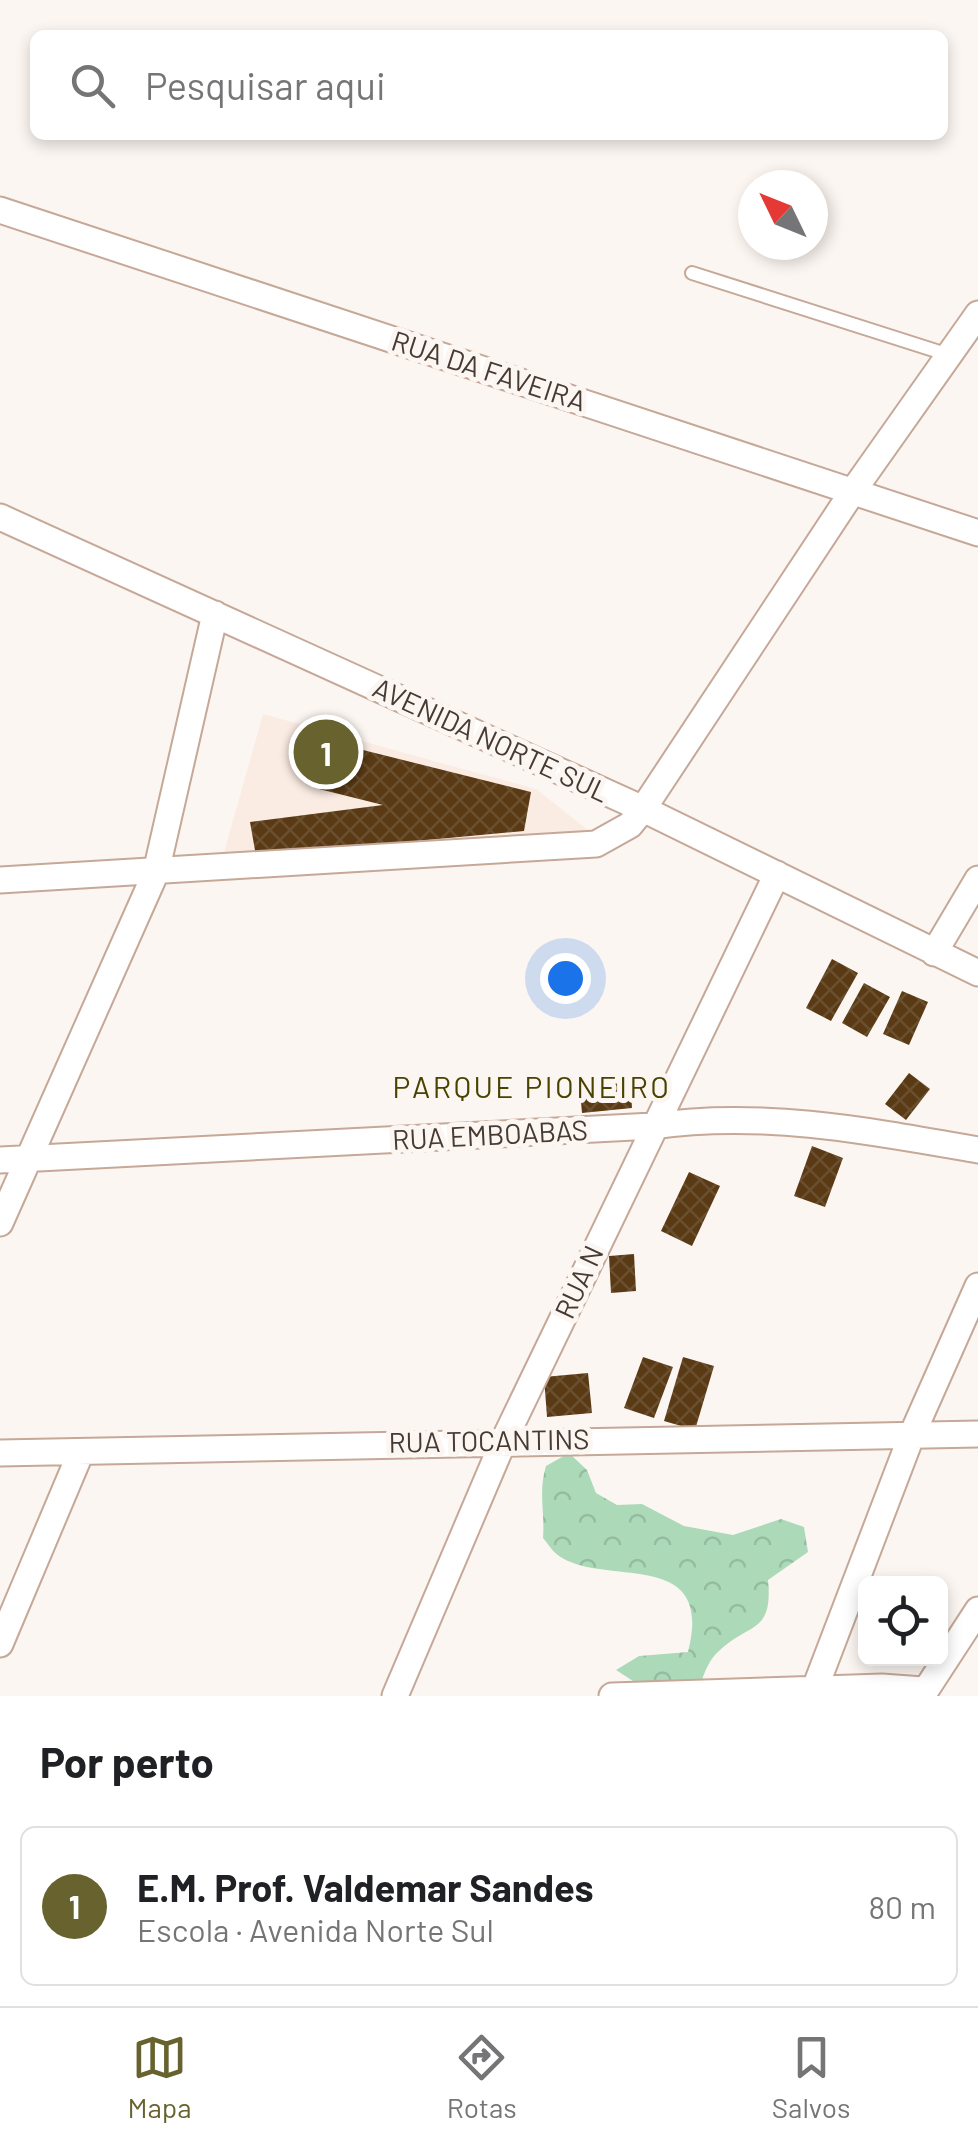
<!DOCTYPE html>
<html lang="pt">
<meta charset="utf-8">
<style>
body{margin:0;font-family:Barlow,sans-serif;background:#f2f2f2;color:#202124}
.controls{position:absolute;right:30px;bottom:30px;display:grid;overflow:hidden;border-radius:15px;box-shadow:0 5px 15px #0003}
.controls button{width:90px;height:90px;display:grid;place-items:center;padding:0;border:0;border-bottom:2px solid #e0e0e0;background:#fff;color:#202124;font:50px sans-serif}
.compass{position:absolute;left:738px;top:170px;width:90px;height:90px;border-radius:50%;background:#fff;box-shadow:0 5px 15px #0003;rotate:313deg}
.you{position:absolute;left:565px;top:978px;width:35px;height:35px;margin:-25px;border:8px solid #fff;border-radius:50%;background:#1a73e8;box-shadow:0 0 0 15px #1a73e833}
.badge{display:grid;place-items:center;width:65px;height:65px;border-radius:50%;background:#67622e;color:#fff;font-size:32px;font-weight:700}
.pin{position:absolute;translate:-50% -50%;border:5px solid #fff;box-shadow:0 2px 10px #0006}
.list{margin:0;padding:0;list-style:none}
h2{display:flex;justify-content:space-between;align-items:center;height:130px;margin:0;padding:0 40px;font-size:42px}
h2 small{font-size:32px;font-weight:400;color:#757577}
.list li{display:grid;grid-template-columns:65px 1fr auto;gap:30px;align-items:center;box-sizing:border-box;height:160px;margin:0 20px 20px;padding:0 20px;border:2px solid #e0e0e0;border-radius:15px}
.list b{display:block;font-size:38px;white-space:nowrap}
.list p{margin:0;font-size:32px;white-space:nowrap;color:#757577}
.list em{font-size:32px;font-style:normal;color:#757577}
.icon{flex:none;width:55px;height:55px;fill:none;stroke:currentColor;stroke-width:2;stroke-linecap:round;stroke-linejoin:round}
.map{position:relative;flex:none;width:978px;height:1696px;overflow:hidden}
.search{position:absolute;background:#fff;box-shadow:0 5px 15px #0003;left:30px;right:30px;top:30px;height:110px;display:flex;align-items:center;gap:25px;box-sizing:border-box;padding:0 35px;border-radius:15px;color:#757577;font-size:38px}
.sheet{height:310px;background:#fff}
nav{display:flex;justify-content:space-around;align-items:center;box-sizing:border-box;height:140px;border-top:2px solid #e0e0e0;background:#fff;font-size:28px;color:#757577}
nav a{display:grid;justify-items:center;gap:5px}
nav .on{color:#67622e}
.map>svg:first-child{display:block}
.built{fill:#fbece3}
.forest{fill:url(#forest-crowns)}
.building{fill:url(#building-cross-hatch)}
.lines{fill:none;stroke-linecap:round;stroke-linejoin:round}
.service-casing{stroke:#c5a897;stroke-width:16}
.minor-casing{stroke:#c5a897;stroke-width:29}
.service{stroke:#fff;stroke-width:12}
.minor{stroke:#fff;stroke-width:25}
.labels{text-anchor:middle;stroke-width:10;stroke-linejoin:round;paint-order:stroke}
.street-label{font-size:28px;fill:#463a33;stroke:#fcf6f2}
.neighbourhood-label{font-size:30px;letter-spacing:2.5px;fill:#494200;stroke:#fcf6f2}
</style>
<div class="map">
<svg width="978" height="1696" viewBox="0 0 978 1696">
<defs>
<pattern id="forest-crowns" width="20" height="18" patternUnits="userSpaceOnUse" patternTransform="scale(2.5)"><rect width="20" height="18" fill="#acdab9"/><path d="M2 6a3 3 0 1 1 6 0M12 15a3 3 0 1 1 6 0" fill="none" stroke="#95bca0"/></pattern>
<pattern id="building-cross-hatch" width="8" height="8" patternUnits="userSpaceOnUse" patternTransform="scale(2.5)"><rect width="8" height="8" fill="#593a14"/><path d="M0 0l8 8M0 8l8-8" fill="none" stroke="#6a4f2e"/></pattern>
</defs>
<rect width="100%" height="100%" fill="#fcf6f2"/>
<!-- built -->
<path class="built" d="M 263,714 L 536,789 L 588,830 L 221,863 Z"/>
<!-- forest -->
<path class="forest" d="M 569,1453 L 587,1470 L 596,1493 L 617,1505 L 642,1504 L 684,1526 L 733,1535 L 781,1519 L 804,1527 L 808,1552 L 768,1580 C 773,1633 751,1622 720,1650 C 707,1661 703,1677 698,1692 L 636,1683 L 616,1670 L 639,1656 L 688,1652 C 715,1546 606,1588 559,1556 C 553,1552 548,1544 543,1538 C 545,1512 538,1492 546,1466 Z"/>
<!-- building -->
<path class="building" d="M 331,742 L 531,792 L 524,831 L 256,856 L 250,822 L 383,805 L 319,789 Z
M 832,959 L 858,973 L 831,1021 L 806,1008 Z
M 864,983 L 890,997 L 867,1037 L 842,1023 Z
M 902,991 L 928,1002 L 909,1045 L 883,1034 Z
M 909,1073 L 930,1089 L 906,1120 L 885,1104 Z
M 630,1076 L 632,1108 L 582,1113 L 579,1080 Z
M 812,1146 L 843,1158 L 825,1207 L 794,1196 Z
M 689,1172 L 720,1186 L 692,1246 L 661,1231 Z
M 634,1254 L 636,1291 L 611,1293 L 609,1256 Z
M 643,1357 L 673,1367 L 654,1418 L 624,1408 Z
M 683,1357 L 714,1366 L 695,1430 L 664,1421 Z
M 588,1373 L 592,1413 L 547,1417 L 544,1377 Z"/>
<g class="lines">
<defs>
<path id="service" d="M 692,273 L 949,355"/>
<path id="minor" d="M 0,210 L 978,533
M 0,517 L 643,809 L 978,973
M 0,880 L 596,844 L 630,825 L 643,809 L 853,491 L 978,314
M 934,953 L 978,879
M 0,1160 L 653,1126 C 761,1110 871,1131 978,1150
M 0,1223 L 156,872 L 215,614
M 0,1453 L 978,1434
M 0,1644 L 81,1452
M 395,1696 L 504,1440 L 777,874
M 612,1696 L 882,1687 L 923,1690
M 812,1696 L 911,1437 L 978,1286
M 922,1696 L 978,1610"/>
</defs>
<!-- service casing -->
<use href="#service" class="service-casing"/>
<!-- minor casing -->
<use href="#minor" class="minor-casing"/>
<!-- service -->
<use href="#service" class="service"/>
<!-- minor -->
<use href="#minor" class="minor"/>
</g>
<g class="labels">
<!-- street labels -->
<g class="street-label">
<text transform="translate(489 371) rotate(18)" y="10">RUA DA FAVEIRA</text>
<text transform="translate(491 740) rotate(25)" y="10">AVENIDA NORTE SUL</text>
<text transform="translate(490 1135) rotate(-3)" y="10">RUA EMBOABAS</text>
<text transform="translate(579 1282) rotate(-65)" y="10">RUA N</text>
<text transform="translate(489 1441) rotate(-1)" y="10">RUA TOCANTINS</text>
</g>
<!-- neighbourhood labels -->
<g class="neighbourhood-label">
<text x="532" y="1098">PARQUE PIONEIRO</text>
</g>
</g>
</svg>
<div class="controls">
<button><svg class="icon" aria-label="locate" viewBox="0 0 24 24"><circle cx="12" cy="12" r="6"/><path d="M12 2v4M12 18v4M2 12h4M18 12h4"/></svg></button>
</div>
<svg class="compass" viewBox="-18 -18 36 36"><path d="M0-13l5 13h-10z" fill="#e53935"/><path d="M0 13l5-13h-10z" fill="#757577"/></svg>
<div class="you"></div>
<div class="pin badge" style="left:326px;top:752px">1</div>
<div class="search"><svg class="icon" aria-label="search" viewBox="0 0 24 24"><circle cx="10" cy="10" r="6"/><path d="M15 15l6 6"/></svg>Pesquisar aqui</div>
</div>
<section class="sheet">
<h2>Por perto<small></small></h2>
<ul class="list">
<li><span class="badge">1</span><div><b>E.M. Prof. Valdemar Sandes</b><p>Escola · Avenida Norte Sul</p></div><em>80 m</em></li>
</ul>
</section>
<nav>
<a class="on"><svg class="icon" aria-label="map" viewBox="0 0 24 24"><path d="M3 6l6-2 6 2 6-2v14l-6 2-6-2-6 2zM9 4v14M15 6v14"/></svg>Mapa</a>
<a><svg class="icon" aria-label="directions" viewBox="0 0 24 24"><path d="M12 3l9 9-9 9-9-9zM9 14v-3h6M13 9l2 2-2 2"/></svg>Rotas</a>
<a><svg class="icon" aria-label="saved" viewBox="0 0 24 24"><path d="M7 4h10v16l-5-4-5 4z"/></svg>Salvos</a>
</nav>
